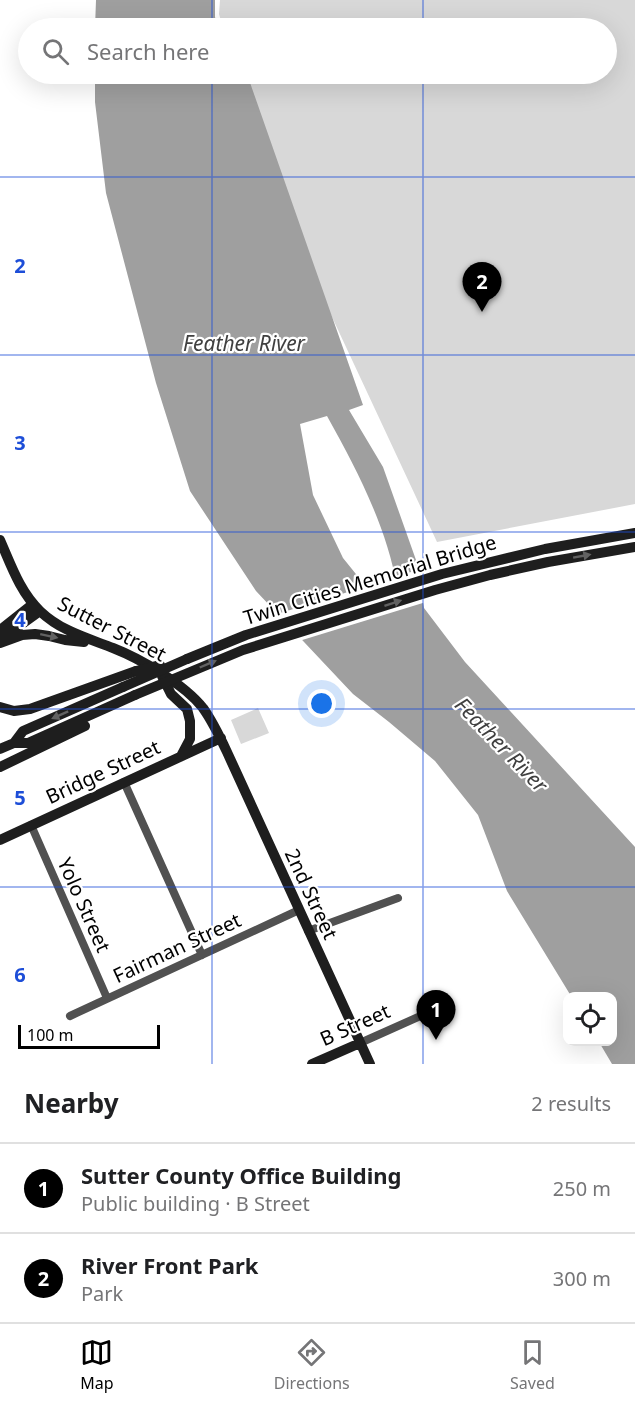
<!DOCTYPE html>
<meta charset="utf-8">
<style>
body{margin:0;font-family:"Noto Sans",sans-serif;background:#f6f6f6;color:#202124}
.controls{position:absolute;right:18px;bottom:18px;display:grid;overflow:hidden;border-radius:12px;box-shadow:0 6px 24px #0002}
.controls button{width:54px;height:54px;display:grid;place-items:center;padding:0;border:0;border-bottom:2px solid #e0e0e0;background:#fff;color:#202124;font:30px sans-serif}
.scale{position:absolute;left:18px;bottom:15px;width:142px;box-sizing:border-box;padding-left:6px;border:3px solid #000;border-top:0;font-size:16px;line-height:21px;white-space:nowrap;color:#000;-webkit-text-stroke:4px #fff;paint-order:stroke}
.you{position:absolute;left:322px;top:704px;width:21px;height:21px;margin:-15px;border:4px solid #fff;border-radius:50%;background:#1a73e8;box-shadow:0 0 0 9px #1a73e833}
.badge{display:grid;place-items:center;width:39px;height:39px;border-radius:50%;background:#000;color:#fff;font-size:20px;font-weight:700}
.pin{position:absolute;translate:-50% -50px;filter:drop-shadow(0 2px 3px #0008)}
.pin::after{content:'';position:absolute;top:32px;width:21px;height:18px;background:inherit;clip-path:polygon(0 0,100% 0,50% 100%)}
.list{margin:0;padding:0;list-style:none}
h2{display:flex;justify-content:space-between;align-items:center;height:78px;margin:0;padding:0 24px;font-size:26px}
h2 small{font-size:20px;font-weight:400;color:#757577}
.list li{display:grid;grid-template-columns:39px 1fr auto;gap:18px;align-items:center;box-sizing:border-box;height:90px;padding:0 24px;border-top:2px solid #e0e0e0}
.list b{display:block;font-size:22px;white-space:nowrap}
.list p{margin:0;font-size:20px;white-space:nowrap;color:#757577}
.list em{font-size:20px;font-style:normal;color:#757577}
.icon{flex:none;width:33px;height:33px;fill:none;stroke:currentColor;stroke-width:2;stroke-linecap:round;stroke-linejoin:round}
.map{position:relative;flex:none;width:635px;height:1064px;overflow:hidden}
.search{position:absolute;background:#fff;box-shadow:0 6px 24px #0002;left:18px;right:18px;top:18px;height:66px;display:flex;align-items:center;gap:15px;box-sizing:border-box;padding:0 21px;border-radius:33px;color:#757577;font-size:22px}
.sheet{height:258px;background:#fff}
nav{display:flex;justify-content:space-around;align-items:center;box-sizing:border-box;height:84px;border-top:2px solid #e0e0e0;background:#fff;font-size:16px;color:#757577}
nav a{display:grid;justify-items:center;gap:3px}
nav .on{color:#000}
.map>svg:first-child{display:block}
.green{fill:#d8d8d8}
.water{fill:#9f9f9f;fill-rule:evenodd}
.pier{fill:#fff}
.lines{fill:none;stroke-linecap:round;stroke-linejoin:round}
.street{stroke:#515151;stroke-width:8}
.secondary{stroke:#1e1e1e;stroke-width:10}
.secondary-bridge{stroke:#1e1e1e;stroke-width:10}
.oneway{fill:#626262}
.grid{fill:none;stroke:#1d4ed8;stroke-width:1.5;stroke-opacity:0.55}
.labels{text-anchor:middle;stroke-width:4.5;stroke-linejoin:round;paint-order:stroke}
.street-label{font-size:20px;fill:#000;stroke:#fff}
.water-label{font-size:21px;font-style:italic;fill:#404040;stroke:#fff}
.grid-label{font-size:20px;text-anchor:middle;font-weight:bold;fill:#1d4ed8;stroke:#fff;stroke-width:4.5;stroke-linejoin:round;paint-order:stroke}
</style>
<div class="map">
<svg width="635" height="1064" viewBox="0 0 635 1064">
<rect width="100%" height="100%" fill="#fff"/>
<!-- green -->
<path class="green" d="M 220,0 L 635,0 L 635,504 L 437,542 L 290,227 L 238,74 L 606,74 L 606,28 L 223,28 L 219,14 Z
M 258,708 L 269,733 L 241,744 L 231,720 Z"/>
<!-- water -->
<path class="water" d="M 96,0 L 215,0 L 215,17 L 218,27 L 230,25 L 231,28 L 95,28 Z
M 95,74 L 247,74 L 363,405 L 349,410 L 383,467 L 416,560 L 424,608 L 465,662 L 635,847 L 635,1064 L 612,1064 L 599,1042 L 612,1042 L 612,996 L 571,996 L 507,891 L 478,815 L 435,761 L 389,722 L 353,694 L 256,591 L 190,491 L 156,383 L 106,193 L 95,102 ZM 327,416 C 356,468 387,527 397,587 L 383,596 L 364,584 L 343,558 L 313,495 L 300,424 Z"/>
<!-- pier -->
<path class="pier" d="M 420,569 L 426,602 L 299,641 L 274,615 L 348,592 L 349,587 L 354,586 L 357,589 L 370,584 L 384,593 L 394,586 L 393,578 Z"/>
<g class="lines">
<!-- street -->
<path class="street" d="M 124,782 L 202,955
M 31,825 L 107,998
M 308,931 L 398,898
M 70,1016 L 299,910
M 360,1043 L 445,1005"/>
<!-- secondary -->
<path class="secondary" d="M 0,540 C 11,565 20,592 40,611 C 61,631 87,638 113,648 C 141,659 184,684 203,708 C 213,722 220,737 227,752 L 370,1064
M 0,630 L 33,604
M 4,637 L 40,611
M 0,643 L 22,635 L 35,634 L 49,636 L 65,640 L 84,642
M 187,659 L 246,635 L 442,574 L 545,549 L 635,533
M 162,676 L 171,694 L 187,709 L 190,721 L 190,739 L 181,756
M 0,707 L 14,711 L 30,709 L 136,671
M 14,743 L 28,743 L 135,695
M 0,749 L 14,743 L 23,731 L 123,687
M 0,767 L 85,726
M 0,840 L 221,738
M 312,1064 L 360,1043"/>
<!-- secondary-bridge -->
<path class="secondary-bridge" d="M 136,671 L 160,665
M 123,687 L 187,659
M 135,695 L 243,650 L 435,590 L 490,575 L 548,562 L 635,547"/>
</g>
<!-- one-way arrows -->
<defs><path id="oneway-solid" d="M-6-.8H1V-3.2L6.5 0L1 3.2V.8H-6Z" transform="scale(1.5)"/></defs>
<g class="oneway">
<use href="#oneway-solid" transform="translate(582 556) rotate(-10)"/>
<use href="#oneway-solid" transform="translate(393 603) rotate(-18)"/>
<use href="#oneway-solid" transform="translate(49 636) rotate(12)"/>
<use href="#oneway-solid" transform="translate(208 664) rotate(-23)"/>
<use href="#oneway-solid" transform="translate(60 715) rotate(156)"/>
</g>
<!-- grid -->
<path class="grid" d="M 212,0 L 212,28M 423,0 L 423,28M 212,74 L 212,1064M 423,74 L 423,1064M 0,177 L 635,177M 0,355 L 635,355M 0,532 L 635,532M 0,709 L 635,709M 0,887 L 635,887"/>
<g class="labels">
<!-- street labels -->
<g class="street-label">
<text transform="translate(370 580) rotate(-17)" y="7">Twin Cities Memorial Bridge</text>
<text transform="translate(112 629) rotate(27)" y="7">Sutter Street</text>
<text transform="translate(103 772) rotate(-25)" y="7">Bridge Street</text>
<text transform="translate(311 894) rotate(65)" y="7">2nd Street</text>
<text transform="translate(84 905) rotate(66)" y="7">Yolo Street</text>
<text transform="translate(177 948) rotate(-25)" y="7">Fairman Street</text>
<text transform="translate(355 1025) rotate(-24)" y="7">B Street</text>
</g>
<!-- water labels -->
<g class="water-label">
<text x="244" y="351">Feather River</text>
<text transform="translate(501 745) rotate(46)" y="7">Feather River</text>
</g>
</g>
<g class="grid-label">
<text x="20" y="273">2</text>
<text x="20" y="450">3</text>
<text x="20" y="627">4</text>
<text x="20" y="805">5</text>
<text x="20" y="982">6</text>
</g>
</svg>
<div class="controls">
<button><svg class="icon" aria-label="locate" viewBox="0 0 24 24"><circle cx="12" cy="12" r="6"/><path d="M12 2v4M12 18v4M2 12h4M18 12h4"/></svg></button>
</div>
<div class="scale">100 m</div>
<div class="you"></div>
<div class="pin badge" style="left:436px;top:1040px">1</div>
<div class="pin badge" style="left:482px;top:312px">2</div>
<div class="search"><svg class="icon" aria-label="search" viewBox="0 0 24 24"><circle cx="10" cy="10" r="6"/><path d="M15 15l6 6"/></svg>Search here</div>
</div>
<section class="sheet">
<h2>Nearby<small>2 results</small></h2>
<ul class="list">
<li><span class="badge">1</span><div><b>Sutter County Office Building</b><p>Public building · B Street</p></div><em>250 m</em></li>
<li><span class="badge">2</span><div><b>River Front Park</b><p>Park</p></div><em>300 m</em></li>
</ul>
</section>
<nav>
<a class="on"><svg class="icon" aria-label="map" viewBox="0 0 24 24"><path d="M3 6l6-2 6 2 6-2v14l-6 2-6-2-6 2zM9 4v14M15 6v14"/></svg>Map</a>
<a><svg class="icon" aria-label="directions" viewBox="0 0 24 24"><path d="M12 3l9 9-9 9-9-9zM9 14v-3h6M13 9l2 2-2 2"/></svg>Directions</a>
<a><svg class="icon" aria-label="saved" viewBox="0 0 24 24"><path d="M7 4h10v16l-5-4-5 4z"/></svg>Saved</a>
</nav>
